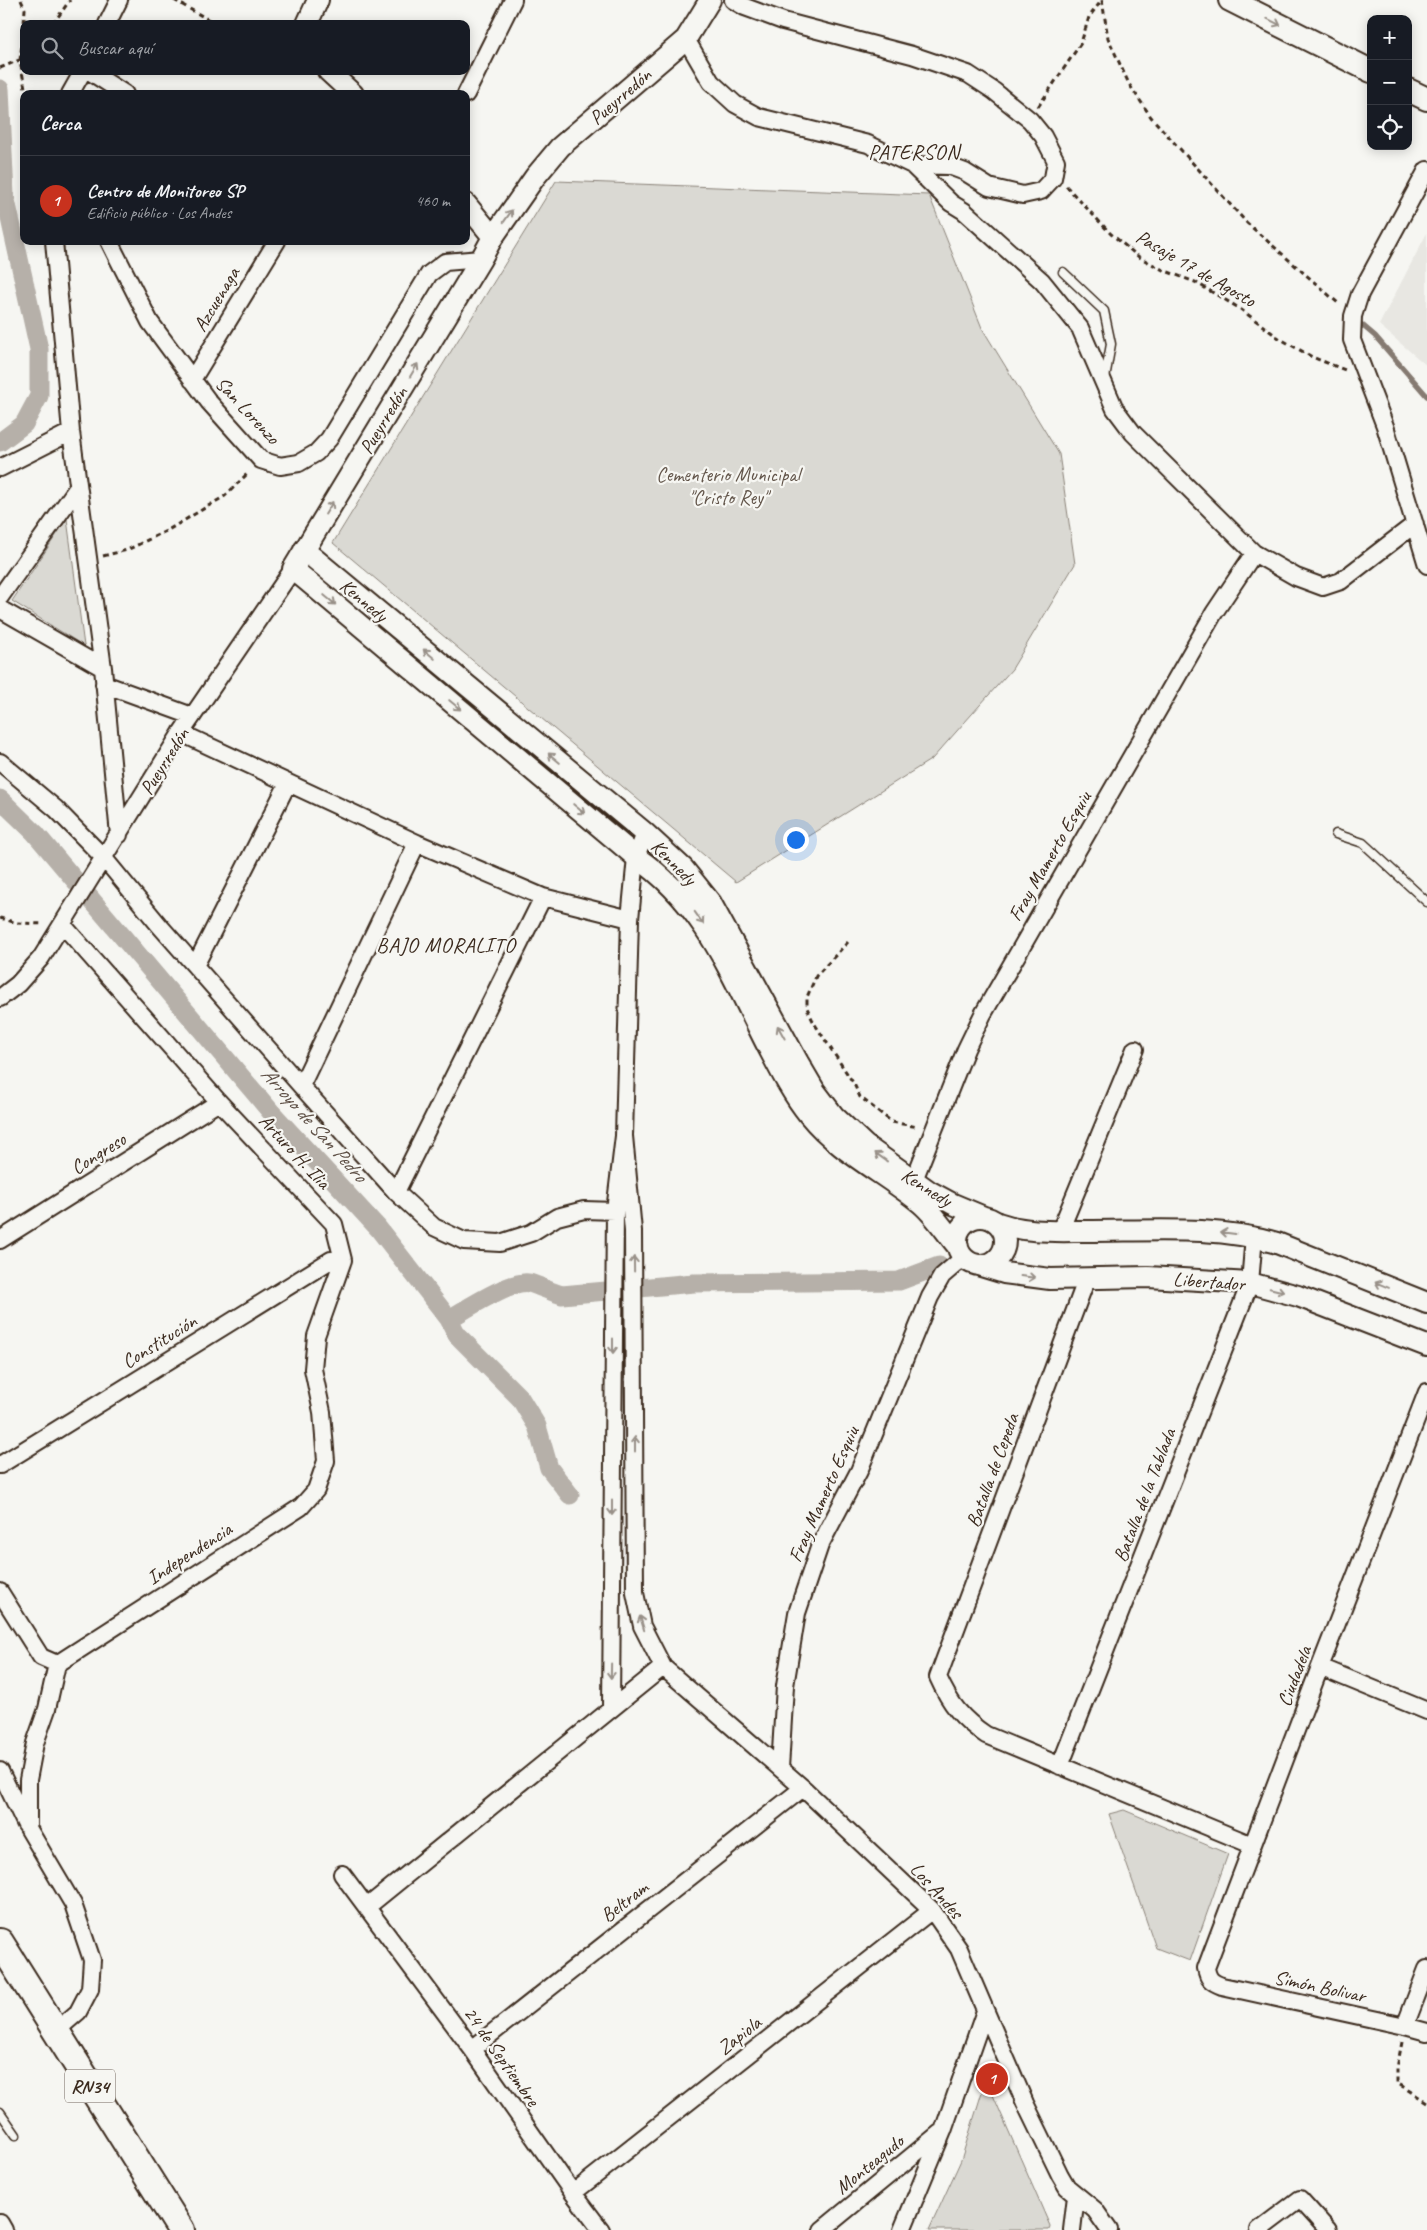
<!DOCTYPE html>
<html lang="es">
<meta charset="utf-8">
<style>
body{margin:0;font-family:Caveat,sans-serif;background:#20242c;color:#f1f3f6}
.controls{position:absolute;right:15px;top:15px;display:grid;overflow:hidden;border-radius:10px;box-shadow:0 2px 12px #0003}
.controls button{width:45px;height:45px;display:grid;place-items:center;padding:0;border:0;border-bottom:1px solid #363941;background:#171b24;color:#f1f3f6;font:25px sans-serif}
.you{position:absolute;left:795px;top:839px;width:18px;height:18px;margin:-12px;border:4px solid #fff;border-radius:50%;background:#1a73e8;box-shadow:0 0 0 8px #1a73e833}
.badge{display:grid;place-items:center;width:32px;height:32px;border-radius:50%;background:#c8321e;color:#fff;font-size:16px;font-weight:700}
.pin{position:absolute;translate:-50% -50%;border:2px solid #fff;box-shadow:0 1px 5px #0006}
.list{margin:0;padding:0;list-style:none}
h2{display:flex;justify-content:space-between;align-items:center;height:65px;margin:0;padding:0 20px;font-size:21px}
h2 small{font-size:16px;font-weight:400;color:#9ea1a6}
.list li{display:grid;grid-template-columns:32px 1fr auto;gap:15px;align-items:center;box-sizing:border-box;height:90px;padding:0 20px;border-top:1px solid #363941}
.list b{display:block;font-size:19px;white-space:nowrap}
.list p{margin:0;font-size:16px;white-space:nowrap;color:#9ea1a6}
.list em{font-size:16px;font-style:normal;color:#9ea1a6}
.icon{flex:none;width:28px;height:28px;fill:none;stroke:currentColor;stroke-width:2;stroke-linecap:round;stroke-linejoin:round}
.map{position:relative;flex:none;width:1427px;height:2230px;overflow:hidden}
.search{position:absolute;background:#171b24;box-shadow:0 2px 12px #0003;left:20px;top:20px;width:450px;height:55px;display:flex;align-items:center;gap:12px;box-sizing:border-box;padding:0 18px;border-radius:10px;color:#9ea1a6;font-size:19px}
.panel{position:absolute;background:#171b24;box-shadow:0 2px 12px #0003;left:20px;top:90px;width:450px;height:155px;border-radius:10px}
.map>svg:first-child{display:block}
.built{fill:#e8e7e2}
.green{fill:#dad9d3;stroke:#8a8278}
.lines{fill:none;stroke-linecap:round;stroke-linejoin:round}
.stream{stroke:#857a71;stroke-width:5.5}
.canal{stroke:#b6b0a9;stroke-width:19}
.service-casing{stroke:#3b2a1e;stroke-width:11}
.minor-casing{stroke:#3b2a1e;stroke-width:20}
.tertiary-casing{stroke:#3b2a1e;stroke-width:24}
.secondary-casing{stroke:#3b2a1e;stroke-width:26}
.trunk-casing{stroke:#3b2a1e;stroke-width:30}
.path{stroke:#3b2a1e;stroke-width:3;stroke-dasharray:5 4;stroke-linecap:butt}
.service{stroke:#f6f6f2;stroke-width:8}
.minor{stroke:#f6f6f2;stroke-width:16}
.tertiary{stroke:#f6f6f2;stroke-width:20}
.secondary{stroke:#f6f6f2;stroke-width:22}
.trunk{stroke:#f6f6f2;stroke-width:26}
.oneway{stroke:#989088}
.labels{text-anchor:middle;stroke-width:4.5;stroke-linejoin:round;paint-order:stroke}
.shield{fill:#f6f6f2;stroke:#73675e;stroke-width:1}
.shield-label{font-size:19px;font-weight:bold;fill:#3b2a1e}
.street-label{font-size:20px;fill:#3b2a1e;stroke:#f6f6f2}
.park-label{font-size:20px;fill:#63564b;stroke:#f6f6f2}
.neighbourhood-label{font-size:21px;letter-spacing:1px;fill:#3b2a1e;stroke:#f6f6f2}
.water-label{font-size:21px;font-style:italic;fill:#605248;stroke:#f6f6f2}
</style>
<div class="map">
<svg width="1427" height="2230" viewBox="0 0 1427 2230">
<rect width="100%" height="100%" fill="#f6f6f2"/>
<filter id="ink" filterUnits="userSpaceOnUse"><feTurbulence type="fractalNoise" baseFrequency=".02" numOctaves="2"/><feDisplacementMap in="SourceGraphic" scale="10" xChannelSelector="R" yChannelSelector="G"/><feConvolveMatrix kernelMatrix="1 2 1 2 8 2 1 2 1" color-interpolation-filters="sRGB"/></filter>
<g filter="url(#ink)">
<!-- built -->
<path class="built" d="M 1427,233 L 1427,366 L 1379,325 Z"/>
<!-- green -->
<path class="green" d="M 556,181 L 929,195 L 982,328 L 1059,454 L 1075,564 L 1012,669 L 932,759 L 736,882 L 333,543 Z
M 67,519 L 84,646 L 12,601 Z
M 1124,1810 L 1228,1854 L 1190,1961 L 1156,1948 L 1109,1814 Z
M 986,2079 L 1050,2226 L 1049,2230 L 929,2230 L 961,2160 Z"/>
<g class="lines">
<!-- stream -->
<path class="stream" d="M 1355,319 L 1375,336 L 1427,396"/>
<!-- canal -->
<path class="canal" d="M 0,89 L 5,196 L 39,349 L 39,396 L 24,424 L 0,442
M 0,799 L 35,833 L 271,1112 L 378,1228 L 449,1319 L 457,1335 L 520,1398 L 537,1426 L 549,1468 L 570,1495
M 449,1319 C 465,1310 512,1279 529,1283 C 540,1286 551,1292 562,1295 L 694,1283 L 899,1281 L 939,1266"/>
<defs>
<path id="service" d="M 1063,272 L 1104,311 L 1111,344 L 1105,378
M 1336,834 L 1363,843 L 1427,902
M 0,2112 L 16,2135"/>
<path id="minor" d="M 733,0 L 745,7 L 783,21 L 912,55 L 968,74 L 994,91 L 1030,120 L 1043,136 L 1056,161 L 1053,178 L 1041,191 L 1023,195 L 989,187 L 965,172 L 949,166 L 912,165
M 107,24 L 119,0
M 686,39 L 711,82 L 735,104 L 759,117 L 868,144 L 912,165 L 951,203 L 964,211 L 1042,281 L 1080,328 L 1115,409 L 1133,433 L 1254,553 L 1296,577 L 1323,587 L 1341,581 L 1415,524
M 89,71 L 125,94
M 70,94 L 83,71
M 466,94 L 513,0
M 1427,170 L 1360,294 L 1353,316 L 1352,340 L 1385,426 L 1427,565
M 54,241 L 71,432 L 103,668 L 119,835
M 109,241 L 150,322 L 209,402 L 261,460 L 280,466 L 299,463 L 316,453 L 329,439 L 429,274 L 445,262 L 481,259
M 192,380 L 277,241
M 0,468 L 71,432
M 0,597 L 78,487
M 0,609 L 103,668
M 104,684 L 192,716
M 181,733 L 417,843 L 543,897 L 630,919
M 0,762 L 56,809 L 103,857 L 159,925 L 301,1086 L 396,1192 L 434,1227 L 464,1241 L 500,1243 L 531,1233 L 557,1217 L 584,1210 L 615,1211
M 195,966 L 288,783
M 0,998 L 18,984 L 41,958 L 181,733 L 293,569
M 301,1086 L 417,843
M 624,1136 L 633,1231 L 635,1593 L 642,1626 L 663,1667 L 803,1788 L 932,1910 L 959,1949 L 1025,2103 L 1060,2175 L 1067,2187 L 1095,2210 L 1109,2230
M 910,1190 L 966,1049 L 983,1014 L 1214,613 L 1254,553
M 396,1192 L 543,897
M 1060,1231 L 1135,1049
M 0,1240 L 219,1102
M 1087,1278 L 938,1677 C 950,1704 962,1719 986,1735 L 1252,1845
M 1427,1392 L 1320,1667 L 1206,1968 C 1208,1979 1211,1982 1222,1986 L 1405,2026 L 1427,2032
M 0,1465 L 331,1260 L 343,1260
M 0,1592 L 41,1657 L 57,1664
M 57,1664 L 301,1507 L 316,1490 L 326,1461 L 322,1412 L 313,1369 L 316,1336 L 343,1260 L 334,1224 L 219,1102 L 63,925
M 1320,1667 L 1427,1711
M 611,1708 L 615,1211 L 624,1136 L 630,919 L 636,857 L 645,833
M 1060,1766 L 1250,1283 L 1254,1236
M 780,1768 L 785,1686 L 797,1613 L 820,1545 L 859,1471 L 930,1297 L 942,1276 L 963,1258
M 0,1771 L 26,1825
M 342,1874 L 472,2049 L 573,2193 L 601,2230
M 367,1907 L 663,1667
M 1405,2026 L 1427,1969
M 56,2031 L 78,2012 L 90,1989 L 92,1960 L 73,1904 L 28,1828 L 28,1780 L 35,1743 L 47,1709 L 57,1664
M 472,2049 L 803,1788
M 573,2193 L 932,1910
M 0,2223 L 4,2230
M 822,2230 L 940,2133
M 902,2230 L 943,2131 L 985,2011
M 1072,2230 L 1076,2196
M 1259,2230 L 1300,2199 L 1328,2230"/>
<path id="tertiary" d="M 710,0 L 686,39 L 560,147 L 535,177 L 493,237 L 481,259 L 293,569 L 636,857 C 705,904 731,975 768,1047 C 780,1070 792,1094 809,1115 C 838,1151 882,1172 918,1201 C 934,1213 945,1232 958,1247
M 307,24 L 318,0
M 328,71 L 353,94
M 466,204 L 493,237
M 304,550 L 645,833 L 683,868 L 711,903 L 798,1062 L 815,1091 L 834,1116 L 866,1146 L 929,1191 L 953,1204 L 984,1217
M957 1241a24 24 0 1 1 48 0a24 24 0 1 1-48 0Z
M 998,1223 C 1026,1233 1057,1231 1086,1231 C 1150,1231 1215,1225 1277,1243 L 1427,1303
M 981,1266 L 1004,1273 L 1050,1279 L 1148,1277 L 1250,1283 L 1298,1296 L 1427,1346"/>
<path id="secondary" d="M 1230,0 L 1371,71
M 1408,90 L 1427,99"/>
<path id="trunk" d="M 0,1942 L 181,2230"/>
</defs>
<!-- service casing -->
<use href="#service" class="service-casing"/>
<!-- minor casing -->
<use href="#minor" class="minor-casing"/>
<!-- tertiary casing -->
<use href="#tertiary" class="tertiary-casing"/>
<!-- secondary casing -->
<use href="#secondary" class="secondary-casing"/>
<!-- trunk casing -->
<use href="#trunk" class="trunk-casing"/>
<!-- path -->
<path class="path" d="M 21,0 L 25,9 L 24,24
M 174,0 L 216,24
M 1102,0 L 1108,38 L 1129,84 L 1151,117 L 1247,223 L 1339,304
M 53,24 L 70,0
M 24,29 L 20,60 L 26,94
M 0,68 L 24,58
M 1038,107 L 1081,43 L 1089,17 L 1102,0
M 1066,186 L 1111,234 L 1139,257 L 1163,270 L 1195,282 L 1239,308 L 1279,338 L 1312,357 L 1345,370
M 103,556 L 127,550 L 168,530 L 225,496 L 249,472
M 0,918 L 17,923 L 44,924
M 848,942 L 816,976 L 807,997 L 807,1008 L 814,1023 L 854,1084 L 860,1097 L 892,1122 L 918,1127
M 1402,2042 L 1397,2068 L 1397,2083 L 1427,2102"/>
<!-- service -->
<use href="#service" class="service"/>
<!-- minor -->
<use href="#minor" class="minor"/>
<!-- tertiary -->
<use href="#tertiary" class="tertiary"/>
<!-- secondary -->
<use href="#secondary" class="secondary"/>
<!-- trunk -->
<use href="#trunk" class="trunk"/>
</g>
<!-- one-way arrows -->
<defs><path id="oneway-shaft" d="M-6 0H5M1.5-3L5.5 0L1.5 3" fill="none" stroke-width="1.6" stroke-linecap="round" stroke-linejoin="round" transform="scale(1.25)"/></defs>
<g class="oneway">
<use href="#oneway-shaft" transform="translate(1274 22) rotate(27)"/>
<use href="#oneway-shaft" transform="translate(508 216) rotate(-55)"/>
<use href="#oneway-shaft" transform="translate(414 370) rotate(-59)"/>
<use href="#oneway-shaft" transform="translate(329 508) rotate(-59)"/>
<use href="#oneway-shaft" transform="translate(330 600) rotate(40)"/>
<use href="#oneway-shaft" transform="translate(429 654) rotate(-140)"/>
<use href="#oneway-shaft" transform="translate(455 705) rotate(40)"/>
<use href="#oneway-shaft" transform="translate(554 758) rotate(-140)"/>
<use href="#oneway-shaft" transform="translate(579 809) rotate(40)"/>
<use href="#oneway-shaft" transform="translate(699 918) rotate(55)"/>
<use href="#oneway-shaft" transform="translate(781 1032) rotate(-119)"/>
<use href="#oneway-shaft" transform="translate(881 1157) rotate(-144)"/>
<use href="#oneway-shaft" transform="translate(1228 1233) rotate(-173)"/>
<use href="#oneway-shaft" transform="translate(634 1264) rotate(-91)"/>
<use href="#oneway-shaft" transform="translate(1028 1277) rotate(7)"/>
<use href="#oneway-shaft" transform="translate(1382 1285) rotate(-158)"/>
<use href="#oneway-shaft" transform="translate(1277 1290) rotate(14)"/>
<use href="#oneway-shaft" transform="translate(613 1346) rotate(90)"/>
<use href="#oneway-shaft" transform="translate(635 1444) rotate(-90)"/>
<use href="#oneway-shaft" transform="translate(612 1508) rotate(90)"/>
<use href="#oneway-shaft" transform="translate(642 1623) rotate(-107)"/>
<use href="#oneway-shaft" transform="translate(611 1671) rotate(91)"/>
</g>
</g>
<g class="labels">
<!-- shield labels -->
<rect class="shield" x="65" y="2069.5" width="50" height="33" rx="4"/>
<g class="shield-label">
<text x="90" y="2093">RN34</text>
</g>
<!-- street labels -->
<g class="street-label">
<text transform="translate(620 96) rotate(-41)" y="7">Pueyrredón</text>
<text transform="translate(1196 268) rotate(30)" y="7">Pasaje 17 de Agosto</text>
<text transform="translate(216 299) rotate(-59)" y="7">Azcuenaga</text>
<text transform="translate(248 410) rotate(47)" y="7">San Lorenzo</text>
<text transform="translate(383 420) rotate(-59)" y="7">Pueyrredón</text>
<text transform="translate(364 600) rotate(40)" y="7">Kennedy</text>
<text transform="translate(164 761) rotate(-58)" y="7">Pueyrredón</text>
<text transform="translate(1049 856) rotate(-60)" y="7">Fray Mamerto Esquiu</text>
<text transform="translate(674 862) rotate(45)" y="7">Kennedy</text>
<text transform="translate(295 1151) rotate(47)" y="7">Arturo H. Ilia</text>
<text transform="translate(98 1153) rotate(-32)" y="7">Congreso</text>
<text transform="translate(927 1187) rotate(32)" y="7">Kennedy</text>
<text transform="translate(1209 1281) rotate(4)" y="7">Libertador</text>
<text transform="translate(159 1341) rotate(-32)" y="7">Constitución</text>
<text transform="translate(992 1470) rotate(-70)" y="7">Batalla de Cepeda</text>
<text transform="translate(823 1494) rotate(-66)" y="7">Fray Mamerto Esquiu</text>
<text transform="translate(1144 1495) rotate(-69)" y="7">Batalla de la Tablada</text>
<text transform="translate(189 1553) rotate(-33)" y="7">Independencia</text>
<text transform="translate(1294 1676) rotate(-69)" y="7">Ciudadela</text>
<text transform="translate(937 1890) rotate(48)" y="7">Los Andes</text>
<text transform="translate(624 1901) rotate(-38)" y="7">Beltram</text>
<text transform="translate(1320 1986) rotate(12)" y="7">Simón Bolivar</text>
<text transform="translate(739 2035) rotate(-38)" y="7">Zapiola</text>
<text transform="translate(502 2056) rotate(55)" y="7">24 de Septiembre</text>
<text transform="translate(869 2164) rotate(-39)" y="7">Monteagudo</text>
</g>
<!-- park labels -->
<g class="park-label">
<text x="728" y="481">Cementerio Municipal<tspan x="728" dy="23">"Cristo Rey"</tspan></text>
</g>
<!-- neighbourhood labels -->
<g class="neighbourhood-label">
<text x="914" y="159">PATERSON</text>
<text x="446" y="952">BAJO MORALITO</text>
</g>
<!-- water labels -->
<g class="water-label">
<text transform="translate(314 1124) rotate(48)" y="7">Arroyo de San Pedro</text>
</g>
</g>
</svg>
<div class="controls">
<button>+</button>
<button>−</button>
<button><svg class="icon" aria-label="locate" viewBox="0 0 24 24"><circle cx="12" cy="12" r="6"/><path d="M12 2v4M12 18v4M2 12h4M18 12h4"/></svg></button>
</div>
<div class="you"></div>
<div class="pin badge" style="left:992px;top:2079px">1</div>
<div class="search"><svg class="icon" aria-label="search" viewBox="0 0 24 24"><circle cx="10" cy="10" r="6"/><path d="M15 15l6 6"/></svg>Buscar aquí</div>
<section class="panel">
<h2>Cerca<small></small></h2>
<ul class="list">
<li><span class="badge">1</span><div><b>Centro de Monitoreo SP</b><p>Edificio público · Los Andes</p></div><em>460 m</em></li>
</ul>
</section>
</div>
